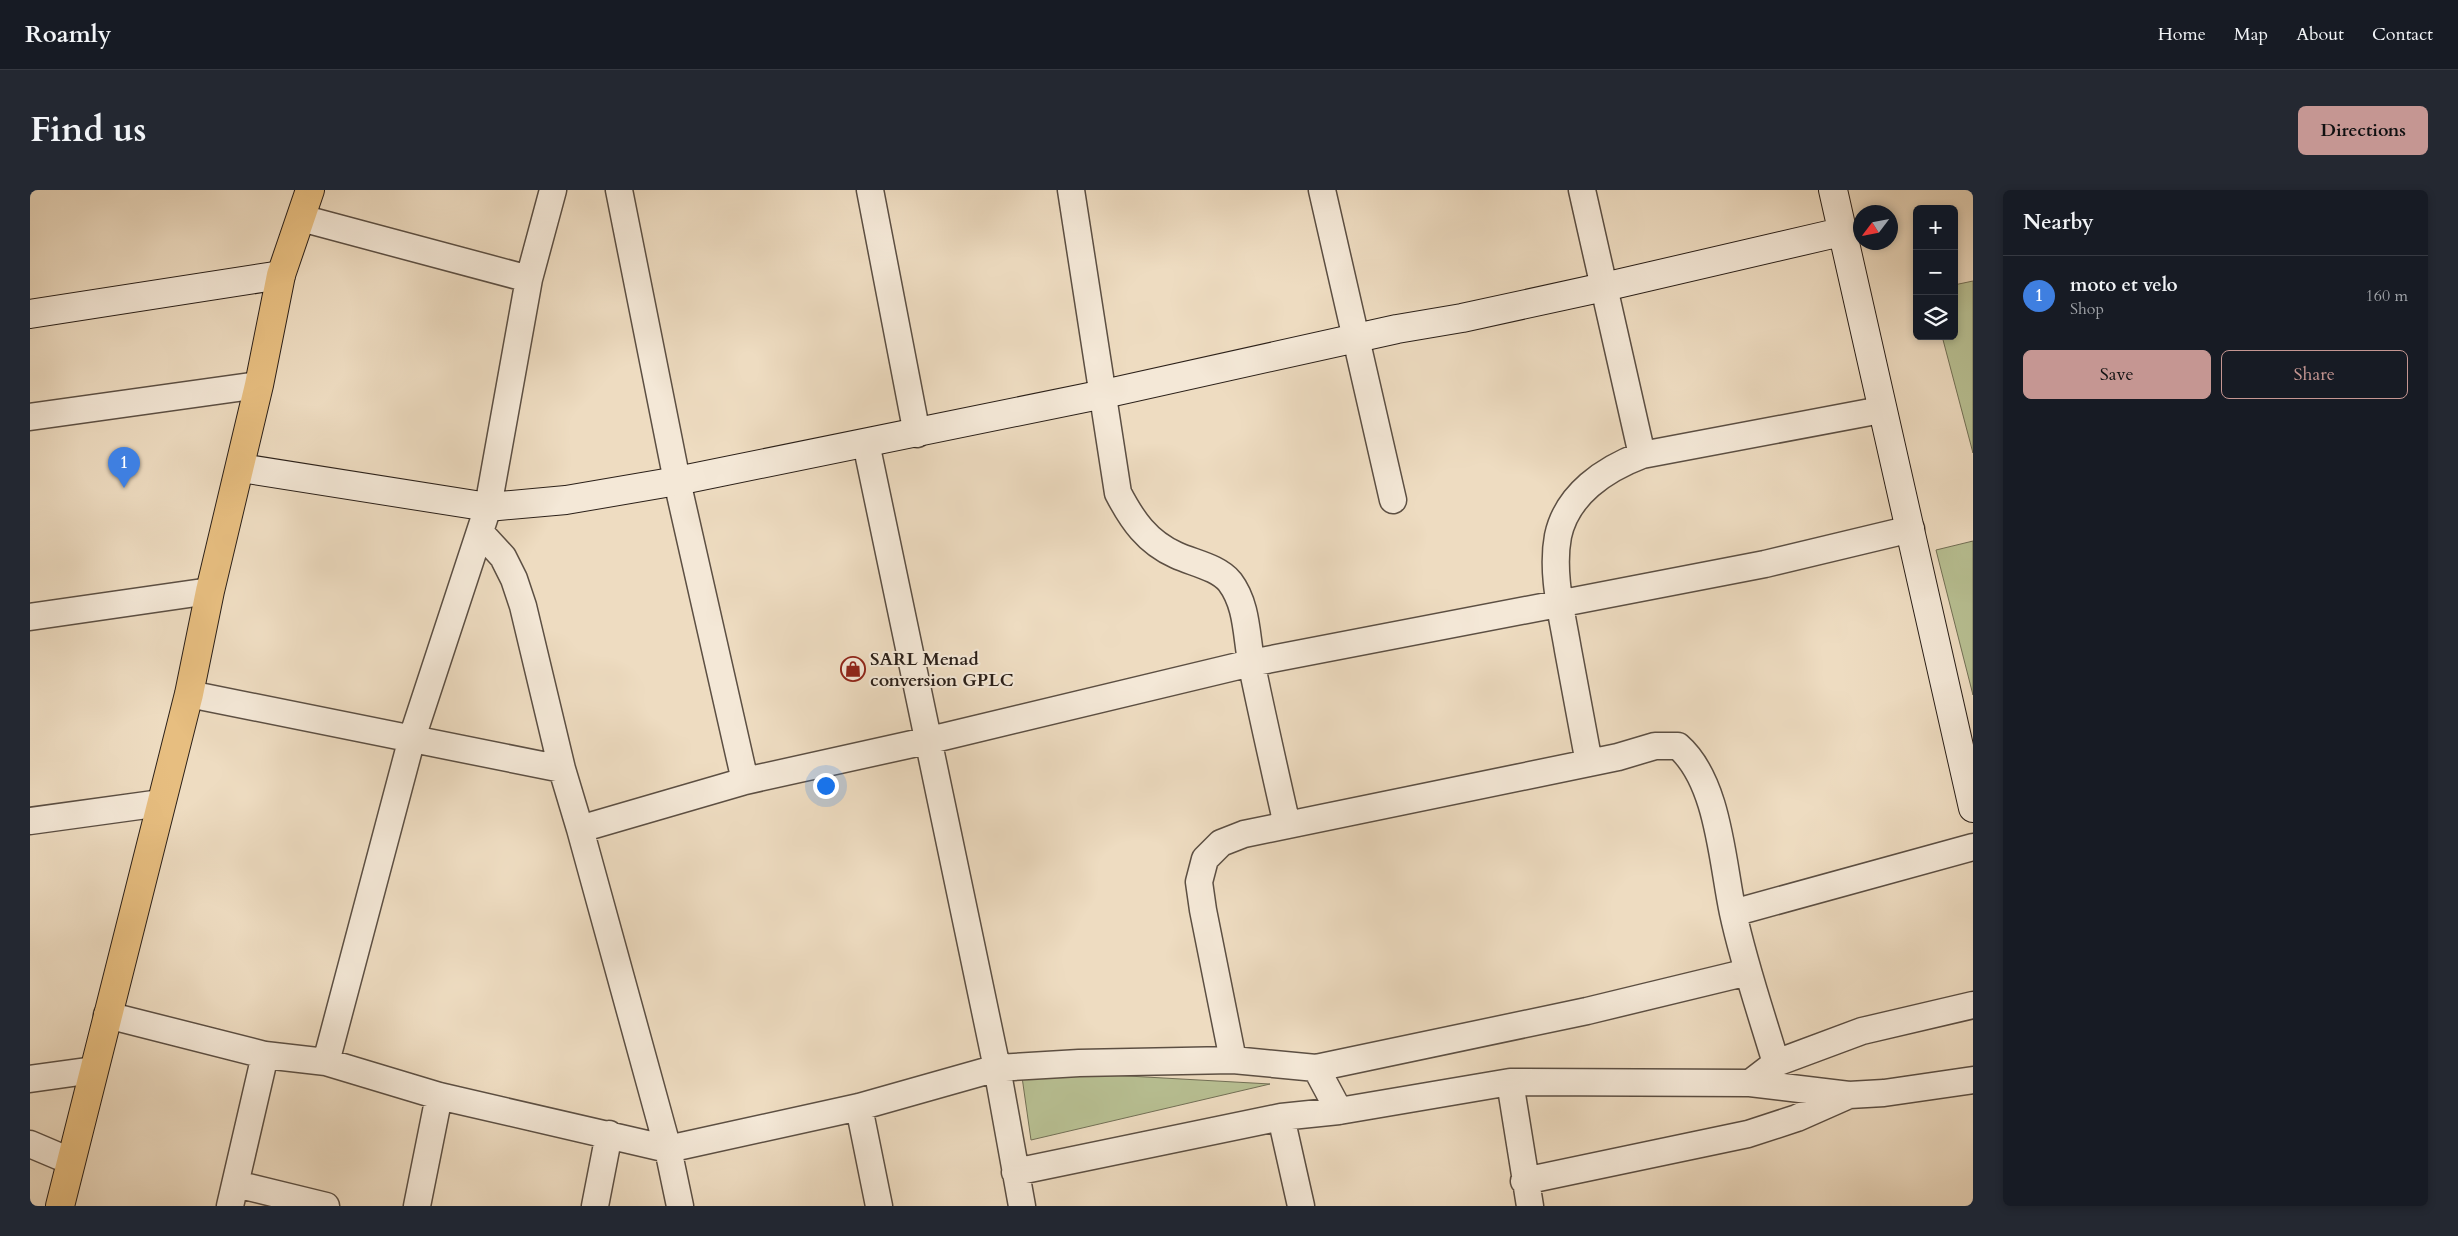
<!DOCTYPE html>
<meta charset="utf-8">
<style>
body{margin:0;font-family:Cardo,serif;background:#242831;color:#f1f3f6}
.controls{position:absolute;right:15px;top:15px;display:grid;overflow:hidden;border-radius:8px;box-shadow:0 2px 8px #0003}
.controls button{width:45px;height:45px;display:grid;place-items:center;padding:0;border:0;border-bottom:1px solid #363941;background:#171b24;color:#f1f3f6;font:25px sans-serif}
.compass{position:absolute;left:1823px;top:15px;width:45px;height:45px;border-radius:50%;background:#171b24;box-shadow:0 2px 8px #0003;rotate:238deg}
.you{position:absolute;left:795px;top:595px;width:18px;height:18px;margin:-12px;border:4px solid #fff;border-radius:50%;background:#1a73e8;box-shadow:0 0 0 8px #1a73e833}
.badge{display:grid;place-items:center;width:32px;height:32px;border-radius:50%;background:#c59692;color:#fff;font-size:16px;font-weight:700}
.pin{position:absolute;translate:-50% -41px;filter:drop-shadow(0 1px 2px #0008)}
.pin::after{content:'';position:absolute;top:26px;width:18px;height:15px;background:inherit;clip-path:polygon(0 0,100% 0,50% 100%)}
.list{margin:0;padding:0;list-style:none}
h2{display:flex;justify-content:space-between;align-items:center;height:65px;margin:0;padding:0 20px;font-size:21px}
h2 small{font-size:16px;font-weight:400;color:#9ea1a6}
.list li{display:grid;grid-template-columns:32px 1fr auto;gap:15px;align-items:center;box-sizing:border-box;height:80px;padding:0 20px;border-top:1px solid #363941}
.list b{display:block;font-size:19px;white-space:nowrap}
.list p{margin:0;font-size:16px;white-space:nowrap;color:#9ea1a6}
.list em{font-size:16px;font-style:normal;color:#9ea1a6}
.actions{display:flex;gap:10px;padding:15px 20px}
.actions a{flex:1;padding:11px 0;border:1px solid #c59692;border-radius:8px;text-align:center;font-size:18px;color:#c59692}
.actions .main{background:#c59692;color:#111}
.icon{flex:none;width:28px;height:28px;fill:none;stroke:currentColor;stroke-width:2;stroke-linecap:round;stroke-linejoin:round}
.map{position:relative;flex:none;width:1943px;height:1016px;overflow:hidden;border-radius:8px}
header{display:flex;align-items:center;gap:30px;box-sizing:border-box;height:70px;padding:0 25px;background:#171b24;border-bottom:1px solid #363941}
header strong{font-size:24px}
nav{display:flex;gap:28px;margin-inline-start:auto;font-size:18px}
.intro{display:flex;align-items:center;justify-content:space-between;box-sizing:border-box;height:120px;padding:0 30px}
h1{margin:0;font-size:35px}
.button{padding:12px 22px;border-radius:8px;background:#c59692;color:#111;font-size:18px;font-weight:700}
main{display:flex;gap:30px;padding:0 30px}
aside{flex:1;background:#171b24;border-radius:8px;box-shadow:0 2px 8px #0003}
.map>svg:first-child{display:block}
.green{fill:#b8c093;stroke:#727056}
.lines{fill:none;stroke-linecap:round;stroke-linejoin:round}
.street-casing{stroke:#5c4f43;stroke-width:29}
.secondary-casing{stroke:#2b2019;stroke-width:30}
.primary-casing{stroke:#2b2019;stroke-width:30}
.street{stroke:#f4e8d7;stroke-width:26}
.secondary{stroke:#f4e8d7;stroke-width:28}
.primary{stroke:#e7be80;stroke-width:28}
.labels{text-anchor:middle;stroke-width:4;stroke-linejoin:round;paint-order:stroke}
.poi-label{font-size:18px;font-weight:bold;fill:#2b2019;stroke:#f4e8d7;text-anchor:start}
</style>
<header>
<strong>Roamly</strong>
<nav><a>Home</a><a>Map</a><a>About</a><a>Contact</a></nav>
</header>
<div class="intro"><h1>Find us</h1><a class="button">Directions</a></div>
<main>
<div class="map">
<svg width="1943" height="1016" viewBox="0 0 1943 1016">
<rect width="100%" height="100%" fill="#eedcc1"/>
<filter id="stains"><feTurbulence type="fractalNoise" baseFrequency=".004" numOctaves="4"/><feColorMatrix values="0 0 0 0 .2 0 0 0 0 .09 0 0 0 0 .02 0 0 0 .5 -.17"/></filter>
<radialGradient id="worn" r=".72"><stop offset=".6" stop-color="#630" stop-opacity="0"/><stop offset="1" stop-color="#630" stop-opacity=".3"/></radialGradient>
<!-- green -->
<path class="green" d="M 1943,91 L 1943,263 L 1912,146 L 1924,146 L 1924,95 Z
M 1943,351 L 1943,505 L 1906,360 Z
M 991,880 L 1240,894 L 1001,950 Z"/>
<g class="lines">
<defs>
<path id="street" d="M 589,0 L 647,291 L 715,591
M 840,0 L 887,244
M 1041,0 L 1088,303 C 1102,330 1117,352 1146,365 C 1163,373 1188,377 1200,392 C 1218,416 1216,447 1222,476 C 1233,529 1245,582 1257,635
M 1292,0 L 1363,310
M 1552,0 L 1612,265
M 271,28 L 499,89
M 0,227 L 229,195
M 836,253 L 967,878 L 992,1016
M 0,427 L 180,401
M 159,504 L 532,579 L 493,416 L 484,389 L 473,367 L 450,342
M 1559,573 C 1552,535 1545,498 1538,460 C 1532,424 1521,383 1528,346 C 1537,304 1575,279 1612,265 L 1851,220
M 532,579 L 550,639 L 638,959 L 650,1016
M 0,631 L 131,613
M 550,639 L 715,591 L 896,551 L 1221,473 L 1735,374 L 1881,339
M 1703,723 L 1943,657
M 1943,815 L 1832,841 L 1746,873 L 1720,893 L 1819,905 L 1854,903 L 1943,890
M 77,825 L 235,865 L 296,872 L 409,906 L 638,959 L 829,917 L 967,878 L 1049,873 L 1203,870 L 1286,878 L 1309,921
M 1203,870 L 1173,720 L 1169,692 L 1175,669 L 1191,653 L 1214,644 L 1588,567 L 1625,556 L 1648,556 C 1689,592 1692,672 1703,723 C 1714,774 1731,823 1746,873
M 296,872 L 382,548 L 458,317 L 499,89 L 523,0
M 1286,878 L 1557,821 L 1718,782
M 0,889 L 64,880
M 1480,892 L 1500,1016
M 829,917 L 849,1016
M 1251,927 L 1271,1016
M 0,954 L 40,971
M 985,982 L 1251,927 L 1309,921 L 1480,892 L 1720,893
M 1494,991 L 1718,944 L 1767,928 L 1819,905
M 206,994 L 296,1016
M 200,1016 L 235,865
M 387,1016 L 409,906
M 565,1016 L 579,944"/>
<path id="secondary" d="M 1803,0 L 1943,618
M 0,124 L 251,85
M 211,278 L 458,317 L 536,310 L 647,291 L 1074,204 L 1367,139 L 1432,128 L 1574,97 L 1811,42"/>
<path id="primary" d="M 30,1016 L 159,504 L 180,401 L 229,195 L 251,85 L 280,0"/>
</defs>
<!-- street casing -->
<use href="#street" class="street-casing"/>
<!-- secondary casing -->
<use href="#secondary" class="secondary-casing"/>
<!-- primary casing -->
<use href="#primary" class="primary-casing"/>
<!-- street -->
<use href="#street" class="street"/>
<!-- secondary -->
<use href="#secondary" class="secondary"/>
<!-- primary -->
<use href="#primary" class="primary"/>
</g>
<!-- icons -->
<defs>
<symbol id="shop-ring" viewBox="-11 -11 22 22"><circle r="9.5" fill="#f4e8d7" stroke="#8f2418" stroke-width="1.5"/><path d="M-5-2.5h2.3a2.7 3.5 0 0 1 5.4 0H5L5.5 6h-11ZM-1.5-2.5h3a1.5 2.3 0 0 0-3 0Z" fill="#8f2418"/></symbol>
</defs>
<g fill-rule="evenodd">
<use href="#shop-ring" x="809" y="465" width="28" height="28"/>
</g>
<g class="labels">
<!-- poi labels -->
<g class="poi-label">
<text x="840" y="475">SARL Menad<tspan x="840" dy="21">conversion GPLC</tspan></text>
</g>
</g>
<rect width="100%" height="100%" filter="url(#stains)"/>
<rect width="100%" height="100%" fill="url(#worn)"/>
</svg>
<div class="controls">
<button>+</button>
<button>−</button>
<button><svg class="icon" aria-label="layers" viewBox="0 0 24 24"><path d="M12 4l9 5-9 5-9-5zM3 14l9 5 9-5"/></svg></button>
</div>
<svg class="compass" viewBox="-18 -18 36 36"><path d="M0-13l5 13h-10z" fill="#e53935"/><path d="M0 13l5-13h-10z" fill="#9ea1a6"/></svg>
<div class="you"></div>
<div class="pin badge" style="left:94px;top:298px;background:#3f7fe0">1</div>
</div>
<aside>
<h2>Nearby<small></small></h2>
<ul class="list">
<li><span class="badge" style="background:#3f7fe0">1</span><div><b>moto et velo</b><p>Shop</p></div><em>160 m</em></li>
</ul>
<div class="actions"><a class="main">Save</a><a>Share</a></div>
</aside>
</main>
